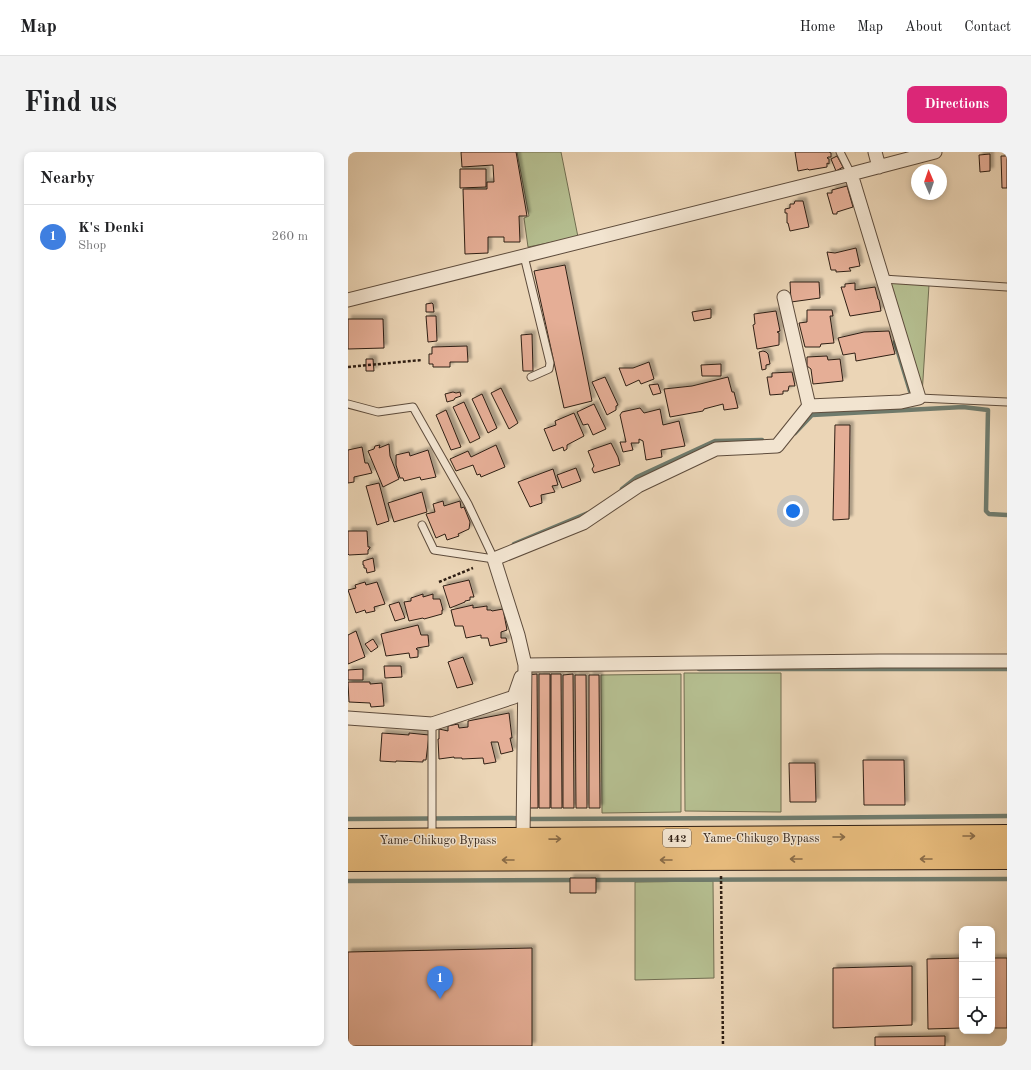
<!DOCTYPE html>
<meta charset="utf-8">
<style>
body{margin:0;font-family:"Old Standard TT",serif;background:#f2f2f2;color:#202124}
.controls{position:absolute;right:12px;bottom:12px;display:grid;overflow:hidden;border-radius:8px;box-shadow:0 2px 6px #0003}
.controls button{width:36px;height:36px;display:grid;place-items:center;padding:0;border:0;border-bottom:1px solid #e0e0e0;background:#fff;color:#202124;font:20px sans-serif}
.compass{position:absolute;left:563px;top:12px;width:36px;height:36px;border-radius:50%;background:#fff;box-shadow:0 2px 6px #0003;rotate:358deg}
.you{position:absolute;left:445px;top:359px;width:14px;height:14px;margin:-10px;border:3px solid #fff;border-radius:50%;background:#1a73e8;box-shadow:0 0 0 6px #1a73e833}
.badge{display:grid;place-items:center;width:26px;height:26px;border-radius:50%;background:#db2777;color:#fff;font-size:13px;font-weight:700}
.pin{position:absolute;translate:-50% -33px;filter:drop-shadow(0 1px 2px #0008)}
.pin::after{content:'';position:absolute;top:21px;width:14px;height:12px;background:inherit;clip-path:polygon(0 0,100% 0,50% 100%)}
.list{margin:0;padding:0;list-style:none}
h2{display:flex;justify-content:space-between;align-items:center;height:52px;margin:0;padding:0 16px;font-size:17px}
h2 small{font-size:13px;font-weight:400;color:#757577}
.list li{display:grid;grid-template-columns:26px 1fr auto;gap:12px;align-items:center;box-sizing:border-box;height:64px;padding:0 16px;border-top:1px solid #e0e0e0}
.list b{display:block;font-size:15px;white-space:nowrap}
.list p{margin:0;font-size:13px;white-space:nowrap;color:#757577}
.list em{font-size:13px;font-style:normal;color:#757577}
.icon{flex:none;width:22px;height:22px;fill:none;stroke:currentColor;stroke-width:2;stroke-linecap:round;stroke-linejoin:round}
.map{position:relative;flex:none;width:659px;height:894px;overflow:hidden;border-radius:8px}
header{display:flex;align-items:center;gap:24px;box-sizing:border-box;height:56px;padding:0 20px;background:#fff;border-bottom:1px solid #e0e0e0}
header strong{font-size:19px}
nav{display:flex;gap:22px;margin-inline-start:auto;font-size:14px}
.intro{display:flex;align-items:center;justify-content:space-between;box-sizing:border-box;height:96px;padding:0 24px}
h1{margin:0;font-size:28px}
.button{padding:10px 18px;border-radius:8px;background:#db2777;color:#fff;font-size:14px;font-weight:700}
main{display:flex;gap:24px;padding:0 24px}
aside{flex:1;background:#fff;border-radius:8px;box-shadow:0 2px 6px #0003}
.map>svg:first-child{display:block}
.green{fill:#b5be90;stroke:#726e52}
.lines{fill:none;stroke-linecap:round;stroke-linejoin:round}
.stream{stroke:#6f7b6d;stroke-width:4.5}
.building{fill:#e5ae96;stroke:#2f1f14;filter:url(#shadow)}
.service-casing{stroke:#5e4c3c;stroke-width:9}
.minor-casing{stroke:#5e4c3c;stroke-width:15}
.trunk-casing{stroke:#2f1f14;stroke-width:24}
.path{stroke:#2f1f14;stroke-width:2.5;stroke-dasharray:3 2;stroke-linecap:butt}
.service{stroke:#f2e4d0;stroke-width:7}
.minor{stroke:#f2e4d0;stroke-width:13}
.trunk{stroke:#e6ba7b;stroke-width:22}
.oneway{stroke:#8a6c48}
.labels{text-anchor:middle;stroke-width:3;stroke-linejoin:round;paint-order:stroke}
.shield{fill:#f2e4d0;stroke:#6a5a4c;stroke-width:1}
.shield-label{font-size:11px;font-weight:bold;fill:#2f1f14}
.street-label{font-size:12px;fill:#2f1f14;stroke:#f2e4d0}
</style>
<header>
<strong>Map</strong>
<nav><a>Home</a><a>Map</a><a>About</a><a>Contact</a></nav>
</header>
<div class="intro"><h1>Find us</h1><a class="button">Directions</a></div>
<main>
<aside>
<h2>Nearby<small></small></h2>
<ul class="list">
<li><span class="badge" style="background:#3f7fe0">1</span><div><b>K's Denki</b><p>Shop</p></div><em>260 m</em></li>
</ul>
</aside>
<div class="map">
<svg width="659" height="894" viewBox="0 0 659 894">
<defs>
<filter id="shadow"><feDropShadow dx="3.5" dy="-3.5" stdDeviation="1" flood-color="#0004"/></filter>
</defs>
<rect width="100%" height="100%" fill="#ebd5b6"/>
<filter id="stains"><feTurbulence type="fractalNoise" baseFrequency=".005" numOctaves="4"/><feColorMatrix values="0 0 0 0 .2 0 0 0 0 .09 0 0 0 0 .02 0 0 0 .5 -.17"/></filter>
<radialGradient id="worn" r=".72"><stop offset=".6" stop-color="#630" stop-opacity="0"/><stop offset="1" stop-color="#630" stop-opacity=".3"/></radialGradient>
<!-- green -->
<path class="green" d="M 169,0 L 213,0 L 230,85 L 180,95 L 176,66 L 181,64 Z
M 540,129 L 581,133 L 574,243 Z
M 336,521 L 433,521 L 433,660 L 337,659 Z
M 333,522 L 333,660 L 254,661 L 253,523 Z
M 365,729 L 366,826 L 287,828 L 287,730 Z"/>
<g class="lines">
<!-- stream -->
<path class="stream" d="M 547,190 L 562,239
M 447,281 L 464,263 L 615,255 L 640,258 L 638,359 L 641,362 L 659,363
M 274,337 L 289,325 L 367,289 L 414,288
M 166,392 L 240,361
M 351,517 L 659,517
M 0,667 L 164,666 L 183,667 L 431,666 L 659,664
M 243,728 L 659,727
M 0,729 L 227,728"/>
</g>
<!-- building -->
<path class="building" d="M 113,0 L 168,0 L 179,64 L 171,64 L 172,90 L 156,90 L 156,85 L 140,85 L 140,101 L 117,102 L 115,37 L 139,37 L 139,30 L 146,30 L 145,13 L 114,15 Z
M 447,0 L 481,0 L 483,1 L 483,5 L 480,5 L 479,6 L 481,7 L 481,12 L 479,11 L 479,15 L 461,18 L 460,17 L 450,19 Z
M 642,2 L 642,19 L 632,20 L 631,3 Z
M 489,4 L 495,15 L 488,19 L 483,7 Z
M 653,4 L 659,4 L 659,36 L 654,36 Z
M 112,17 L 138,17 L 138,35 L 112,36 Z
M 499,34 L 505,55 L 489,60 L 489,62 L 485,62 L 479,41 L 484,41 L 484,38 Z
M 447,49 L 455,49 L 461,75 L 442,79 L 440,71 L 439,71 L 439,61 L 437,61 L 437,57 L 442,56 L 442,52 L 446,52 Z
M 508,96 L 512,114 L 501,116 L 503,119 L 488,120 L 488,118 L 483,118 L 479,100 L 487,101 Z
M 217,113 L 244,249 L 216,256 L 186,119 Z
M 442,130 L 471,130 L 472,146 L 443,150 Z
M 507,131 L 507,138 L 527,135 L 530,147 L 531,148 L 533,159 L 502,164 L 493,135 L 497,135 L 497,132 Z
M 84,151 L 85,152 L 86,160 L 78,160 L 78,152 Z
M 363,157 L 363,166 L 346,169 L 344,160 Z
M 459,158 L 484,158 L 485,164 L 482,164 L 486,191 L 473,192 L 472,195 L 457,195 L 451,171 L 459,170 Z
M 428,159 L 432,179 L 429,180 L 431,181 L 431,193 L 409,197 L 405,173 L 407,172 L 406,162 Z
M 78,164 L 88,164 L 89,189 L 80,190 Z
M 0,167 L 35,167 L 36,196 L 0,197 Z
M 541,179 L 547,202 L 508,209 L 507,201 L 495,203 L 490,186 L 516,180 Z
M 184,182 L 185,219 L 175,219 L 173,183 Z
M 119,194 L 120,210 L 102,210 L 102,215 L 85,215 L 85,212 L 81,212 L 81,202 L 84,202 L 84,195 Z
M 415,199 L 418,200 L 420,202 L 422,212 L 418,213 L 418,217 L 414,218 L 411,200 Z
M 479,204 L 480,208 L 492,207 L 495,229 L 465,232 L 463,217 L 459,214 L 459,205 Z
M 18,207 L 25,207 L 26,219 L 18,219 Z
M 301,210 L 306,227 L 293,232 L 291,228 L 278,234 L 271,216 L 285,216 Z
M 373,212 L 373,224 L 354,224 L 353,213 Z
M 444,220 L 447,234 L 441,234 L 440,239 L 435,239 L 435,242 L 422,243 L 419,225 L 424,225 L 424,221 Z
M 257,225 L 270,253 L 268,254 L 268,258 L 259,263 L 244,230 Z
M 380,225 L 384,240 L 386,240 L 390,256 L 376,258 L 375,252 L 356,257 L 355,259 L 322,265 L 316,237 L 344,234 Z
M 310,232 L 313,241 L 305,243 L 301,233 Z
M 153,236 L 170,271 L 161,277 L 143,241 Z
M 105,240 L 108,241 L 112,240 L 113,244 L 107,246 L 106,248 L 99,250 L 97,242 Z
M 134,242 L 149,276 L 140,281 L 124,247 Z
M 116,250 L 132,286 L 122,291 L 105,255 Z
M 246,252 L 258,277 L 245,283 L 240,272 L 235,273 L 229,260 Z
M 292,256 L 296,261 L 312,257 L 315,273 L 331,269 L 337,294 L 313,298 L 314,305 L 298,308 L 295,289 L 291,287 L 291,291 L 283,291 L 285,298 L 275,300 L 272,290 L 278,290 L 272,263 L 274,260 Z
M 98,258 L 113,295 L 103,298 L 88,263 Z
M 226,261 L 236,284 L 219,293 L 219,297 L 216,299 L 215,295 L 205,299 L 196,277 L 208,273 L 207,269 Z
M 487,273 L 502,273 L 501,367 L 485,368 Z
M 263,291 L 270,305 L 272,313 L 246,321 L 244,317 L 246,314 L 240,299 Z
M 41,292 L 42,304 L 51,327 L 35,335 L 20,299 L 26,297 L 27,294 L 32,293 L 31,296 Z
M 148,293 L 157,315 L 133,325 L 132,322 L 129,323 L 125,313 L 108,319 L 102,307 L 120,299 L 123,305 Z
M 14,295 L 17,311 L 20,311 L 24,321 L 6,325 L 6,330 L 0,331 L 0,298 Z
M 80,298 L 88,325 L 73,328 L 72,325 L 56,329 L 55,326 L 52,326 L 48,313 L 48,303 L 61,300 L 62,304 Z
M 228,316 L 233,329 L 214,336 L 209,323 Z
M 205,317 L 210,333 L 204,334 L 207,340 L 193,343 L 194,351 L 182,355 L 170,330 Z
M 31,331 L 41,369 L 29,373 L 18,334 Z
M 74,340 L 79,360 L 46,370 L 40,351 Z
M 95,349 L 96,354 L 112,349 L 113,356 L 116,355 L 122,370 L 121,377 L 110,382 L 111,384 L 99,388 L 97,382 L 88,386 L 78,362 L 87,360 L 85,352 Z
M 0,379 L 19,379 L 20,395 L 22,395 L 22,396 L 20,398 L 20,402 L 1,403 L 0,402 Z
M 25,406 L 27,419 L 19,421 L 18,416 L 16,416 L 16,413 L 15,413 L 15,409 Z
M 121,428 L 126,445 L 122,445 L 122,448 L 117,449 L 117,450 L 102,456 L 95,434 Z
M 17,430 L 18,433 L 29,430 L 37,452 L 26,455 L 27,459 L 18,461 L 17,458 L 8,461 L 0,438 L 8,436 L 7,433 Z
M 75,442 L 75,445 L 85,442 L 85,447 L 92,447 L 95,458 L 94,458 L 94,462 L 76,467 L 75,466 L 61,469 L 56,450 L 63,449 L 63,446 Z
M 51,450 L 57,466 L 47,469 L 41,453 Z
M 125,453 L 125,456 L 139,454 L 139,458 L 143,458 L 144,459 L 155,457 L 159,478 L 153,480 L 153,486 L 158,486 L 159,490 L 142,494 L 140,486 L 133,486 L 133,483 L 118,486 L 115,474 L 107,474 L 103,458 Z
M 70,473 L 73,483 L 80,483 L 81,494 L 69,496 L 68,497 L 70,498 L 70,505 L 62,506 L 61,501 L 38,504 L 33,482 Z
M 8,479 L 17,505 L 0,512 L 0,483 Z
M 25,487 L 30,495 L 23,500 L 17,492 Z
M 115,505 L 125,532 L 109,536 L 100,510 Z
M 36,514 L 53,514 L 54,525 L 37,526 Z
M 15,517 L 15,528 L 0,528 L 0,518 Z
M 189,522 L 190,656 L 179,656 L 178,523 Z
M 191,522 L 202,522 L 202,656 L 191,656 Z
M 203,522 L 213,522 L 214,656 L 203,656 Z
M 225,522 L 226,656 L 215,656 L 215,523 Z
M 227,523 L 238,523 L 239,656 L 228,656 Z
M 241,523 L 251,523 L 252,656 L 241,656 Z
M 0,530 L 22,530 L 22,532 L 34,531 L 36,554 L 23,555 L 22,551 L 1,550 Z
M 161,561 L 164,586 L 162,586 L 165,599 L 153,602 L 150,590 L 143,590 L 148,610 L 136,612 L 135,606 L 114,607 L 114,606 L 106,606 L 106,605 L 91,607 L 90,587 L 91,587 L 91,577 L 100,579 L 100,574 L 110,572 L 111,576 L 120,575 L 120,569 Z
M 34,581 L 61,583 L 61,581 L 81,583 L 78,608 L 75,608 L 75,610 L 48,609 L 48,610 L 32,609 Z
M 515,608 L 556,608 L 557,653 L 516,653 Z
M 441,611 L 467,611 L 468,650 L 442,650 Z
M 222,726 L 248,726 L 248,741 L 222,741 Z
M 184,796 L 184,894 L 0,894 L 0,800 Z
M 614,806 L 614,876 L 580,877 L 579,807 Z
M 644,806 L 659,806 L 659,876 L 644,876 Z
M 564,814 L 564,873 L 485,876 L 485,816 Z
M 597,884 L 597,894 L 527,894 L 527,885 Z"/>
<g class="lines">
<defs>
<path id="service" d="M 492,0 L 503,22
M 176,104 L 202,211 L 201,217 L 183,225
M 535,127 L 659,135
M 571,246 L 659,250
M 0,252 L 30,260 L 65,255 L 120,352 L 146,407
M 74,373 L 86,398 L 146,407
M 84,572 L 84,686"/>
<path id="minor" d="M 527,0 L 531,15
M 436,145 L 461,254
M 0,148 L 503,22 L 587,0
M 177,513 L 532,509 L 659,509
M 0,566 L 84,572 L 166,545 L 173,525
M 175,688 L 177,513 L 170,483 L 146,407 L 235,371 L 290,334 L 368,297 L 429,294 L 461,254 L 553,250 L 571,246 L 503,22"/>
<path id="trunk" d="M 0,688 L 659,684
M 0,708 L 659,706"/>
</defs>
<!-- service casing -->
<use href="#service" class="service-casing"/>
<!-- minor casing -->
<use href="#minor" class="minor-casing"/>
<!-- trunk casing -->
<use href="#trunk" class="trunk-casing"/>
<!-- path -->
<path class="path" d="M 0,215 L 74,208
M 91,430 L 125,416
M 373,724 L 375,894"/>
<!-- service -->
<use href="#service" class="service"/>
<!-- minor -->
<use href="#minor" class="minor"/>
<!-- trunk -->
<use href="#trunk" class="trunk"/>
</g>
<!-- one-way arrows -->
<defs><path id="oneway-shaft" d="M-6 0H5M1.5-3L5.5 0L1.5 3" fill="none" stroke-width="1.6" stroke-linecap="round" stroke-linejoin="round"/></defs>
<g class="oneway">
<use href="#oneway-shaft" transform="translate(621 684)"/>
<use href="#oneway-shaft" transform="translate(491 685)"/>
<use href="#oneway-shaft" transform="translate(207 687) rotate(-1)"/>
<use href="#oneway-shaft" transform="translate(448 707) rotate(180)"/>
<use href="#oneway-shaft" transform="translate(578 707) rotate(180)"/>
<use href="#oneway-shaft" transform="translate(160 708) rotate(-180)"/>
<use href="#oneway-shaft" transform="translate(318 708) rotate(-180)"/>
</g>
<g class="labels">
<!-- shield labels -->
<rect class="shield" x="315" y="677" width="28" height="18" rx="3"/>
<g class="shield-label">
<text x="329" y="690">442</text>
</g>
<!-- street labels -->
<g class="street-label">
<text x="413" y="690">Yame-Chikugo Bypass</text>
<text x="90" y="692">Yame-Chikugo Bypass</text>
</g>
</g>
<rect width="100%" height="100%" filter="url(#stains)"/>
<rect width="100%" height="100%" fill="url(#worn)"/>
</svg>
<div class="controls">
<button>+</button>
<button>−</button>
<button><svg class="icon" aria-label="locate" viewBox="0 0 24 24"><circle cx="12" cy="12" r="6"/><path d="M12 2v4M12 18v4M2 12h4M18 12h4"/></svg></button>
</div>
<svg class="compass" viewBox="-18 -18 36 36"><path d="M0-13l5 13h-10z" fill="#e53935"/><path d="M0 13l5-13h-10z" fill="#757577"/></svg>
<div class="you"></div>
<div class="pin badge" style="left:92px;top:847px;background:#3f7fe0">1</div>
</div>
</main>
